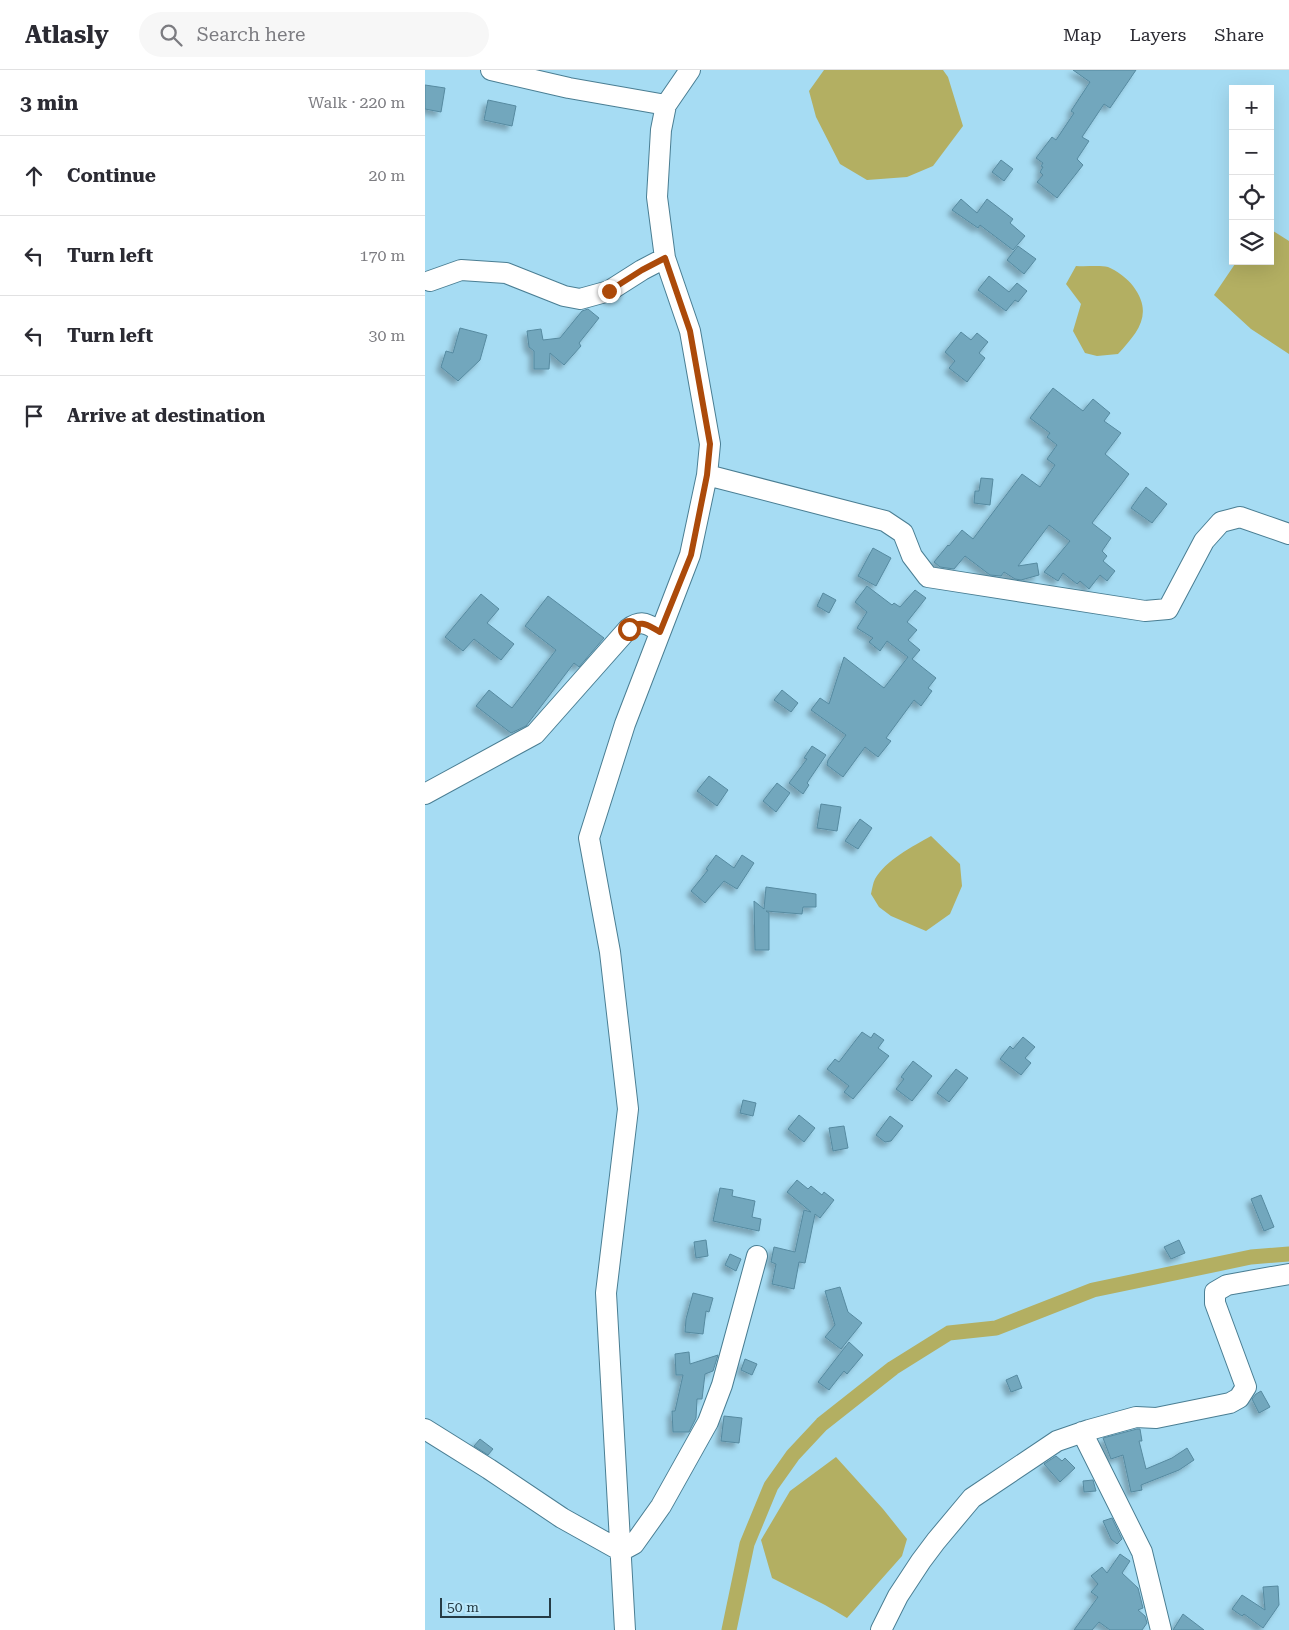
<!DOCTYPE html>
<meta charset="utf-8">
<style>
body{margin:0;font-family:"Roboto Serif",serif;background:#f7f7f7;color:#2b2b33}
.controls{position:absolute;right:15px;top:15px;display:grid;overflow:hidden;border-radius:0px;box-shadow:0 5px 20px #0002}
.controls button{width:45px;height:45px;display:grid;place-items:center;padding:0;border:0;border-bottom:1px solid #e1e1e2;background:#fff;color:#2b2b33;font:25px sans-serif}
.scale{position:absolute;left:15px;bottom:12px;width:111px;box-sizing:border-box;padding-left:5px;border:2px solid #253b44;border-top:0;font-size:14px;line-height:18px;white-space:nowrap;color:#253b44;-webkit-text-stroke:4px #bce8fa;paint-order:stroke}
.stop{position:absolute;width:15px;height:15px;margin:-11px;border:4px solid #ac4a0a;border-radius:50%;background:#fff}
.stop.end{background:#ac4a0a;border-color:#fff;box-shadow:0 1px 5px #0008}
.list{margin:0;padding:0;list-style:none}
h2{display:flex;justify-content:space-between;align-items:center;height:65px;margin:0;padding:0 20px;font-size:21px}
h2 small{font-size:16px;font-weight:400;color:#7c7c81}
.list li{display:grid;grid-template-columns:32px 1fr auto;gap:15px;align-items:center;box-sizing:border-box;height:80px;padding:0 20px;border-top:1px solid #e1e1e2}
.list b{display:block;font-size:19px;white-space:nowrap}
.list em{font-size:16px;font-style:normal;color:#7c7c81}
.icon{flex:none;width:28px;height:28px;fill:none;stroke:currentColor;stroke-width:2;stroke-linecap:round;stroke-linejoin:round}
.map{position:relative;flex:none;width:864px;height:1560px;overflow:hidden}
header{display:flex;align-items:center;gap:30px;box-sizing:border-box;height:70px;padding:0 25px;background:#fff;border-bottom:1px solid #e1e1e2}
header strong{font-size:24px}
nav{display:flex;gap:28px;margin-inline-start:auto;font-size:18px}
.search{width:350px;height:45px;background:#f7f7f7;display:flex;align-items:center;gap:12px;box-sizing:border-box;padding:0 18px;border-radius:28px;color:#7c7c81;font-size:19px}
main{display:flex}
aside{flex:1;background:#fff}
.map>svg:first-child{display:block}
.water{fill:#b3af62}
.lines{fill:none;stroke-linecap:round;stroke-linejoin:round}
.canal{stroke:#b3af62;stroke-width:15}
.building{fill:#72a7bd;stroke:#568aa0;filter:url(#shadow)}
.minor-casing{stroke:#4a7e93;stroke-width:22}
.minor{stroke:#fff;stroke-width:20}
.route{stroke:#ac4a0a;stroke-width:6}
</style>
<header>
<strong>Atlasly</strong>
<div class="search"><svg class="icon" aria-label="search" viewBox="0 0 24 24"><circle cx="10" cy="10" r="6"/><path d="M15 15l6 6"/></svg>Search here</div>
<nav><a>Map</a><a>Layers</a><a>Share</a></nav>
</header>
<main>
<aside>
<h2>3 min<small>Walk · 220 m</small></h2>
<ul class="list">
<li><svg class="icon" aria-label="ahead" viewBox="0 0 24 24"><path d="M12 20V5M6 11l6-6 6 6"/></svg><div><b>Continue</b></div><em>20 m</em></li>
<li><svg class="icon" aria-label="left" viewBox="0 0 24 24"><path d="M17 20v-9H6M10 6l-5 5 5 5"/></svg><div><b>Turn left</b></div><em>170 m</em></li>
<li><svg class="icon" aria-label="left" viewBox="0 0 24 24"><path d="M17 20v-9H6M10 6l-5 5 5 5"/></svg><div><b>Turn left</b></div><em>30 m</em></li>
<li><svg class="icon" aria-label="arrive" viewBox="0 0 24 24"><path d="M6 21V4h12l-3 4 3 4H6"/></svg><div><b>Arrive at destination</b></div></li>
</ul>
</aside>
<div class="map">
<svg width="864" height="1560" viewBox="0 0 864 1560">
<defs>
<filter id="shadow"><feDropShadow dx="-4.5" dy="4.5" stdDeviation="2.5" flood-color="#0004"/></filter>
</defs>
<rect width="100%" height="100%" fill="#a6dcf3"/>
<!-- water -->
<path class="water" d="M 399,0 L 518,0 L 523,7 L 538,56 L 508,96 L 482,107 L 442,110 L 415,94 L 391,47 L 384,21 Z
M 845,159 L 864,171 L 864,284 L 826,259 L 789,225 L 812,191 L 845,191 Z
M 651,196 C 661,197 674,195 683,197 C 691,200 703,209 708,216 C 729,244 713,262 693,284 L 672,286 L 660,283 L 648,261 L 656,234 L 641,214 Z
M 506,766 L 535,794 L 537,816 L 525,844 L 501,861 L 466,846 L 454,837 L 446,824 C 447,819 448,813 450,809 C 460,791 488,776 506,766 Z
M 411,1387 L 458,1439 L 482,1469 L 477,1486 L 422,1548 L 400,1535 L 347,1508 L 336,1470 L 365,1421 Z"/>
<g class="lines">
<!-- canal -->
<path class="canal" d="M 304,1560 L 322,1474 L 346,1416 L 368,1385 L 397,1354 L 468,1298 L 524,1263 L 571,1258 L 668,1220 L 826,1187 L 864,1184"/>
</g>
<!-- building -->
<path class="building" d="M 648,0 L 711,0 L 685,38 L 679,34 L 657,67 L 664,71 L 652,89 L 658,95 L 632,128 L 612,112 L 618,105 L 615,102 L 618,97 L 616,96 L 618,93 L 611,88 L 627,67 L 631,70 L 649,43 L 646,41 L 665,12 Z
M 0,15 L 20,18 L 16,42 L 0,39 Z
M 63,30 L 91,36 L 87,56 L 59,50 Z
M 576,90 L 588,99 L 579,111 L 567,102 Z
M 536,129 L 552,143 L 562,129 L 588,149 L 585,153 L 600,166 L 588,180 L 555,155 L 553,158 L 527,140 Z
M 593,176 L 611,189 L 599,204 L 582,190 Z
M 564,206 L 584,222 L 592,213 L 602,221 L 593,232 L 590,230 L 581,241 L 553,220 Z
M 163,239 L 174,248 L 154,273 L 156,276 L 139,295 L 125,283 L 124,299 L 109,299 L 109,281 L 104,277 L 102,261 L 116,259 L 118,270 L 135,268 L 157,241 Z
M 35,258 L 62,265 L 55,290 L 33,311 L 16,297 L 21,281 L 28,283 Z
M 536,262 L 546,270 L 552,263 L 563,272 L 554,283 L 560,288 L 542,312 L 524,298 L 530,291 L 520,282 Z
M 628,318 L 658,341 L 668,329 L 685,343 L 679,351 L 696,363 L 680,384 L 704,404 L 667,453 L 686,468 L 677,481 L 682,486 L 678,491 L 690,501 L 682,511 L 675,505 L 664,519 L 655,511 L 652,514 L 638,503 L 633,511 L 619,502 L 645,471 L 624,455 L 593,496 L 612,493 L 614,505 L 596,510 L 590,509 L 579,502 L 576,506 L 565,505 L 540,486 L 529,499 L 515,497 L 509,492 L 523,475 L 524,476 L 537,460 L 548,469 L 597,404 L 615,417 L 630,395 L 622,389 L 632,375 L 622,367 L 625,363 L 605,348 Z
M 556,408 L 568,409 L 565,435 L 549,433 L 550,421 L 554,421 Z
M 721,417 L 742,434 L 727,453 L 706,438 Z
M 448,478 L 466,488 L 451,516 L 433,506 Z
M 442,516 L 467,535 L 469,533 L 475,537 L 490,520 L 501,528 L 482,552 L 492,560 L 483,570 L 495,580 L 487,589 L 511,608 L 503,618 L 507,621 L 496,636 L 489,630 L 461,668 L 466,671 L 453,687 L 440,677 L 418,707 L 402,695 L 403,690 L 421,665 L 386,640 L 395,628 L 404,634 L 419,587 L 459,618 L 483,587 L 462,571 L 455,581 L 444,572 L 448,568 L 432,558 L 442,542 L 430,532 Z
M 398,523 L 411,530 L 404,543 L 392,536 Z
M 56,524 L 74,539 L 62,553 L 89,574 L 76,590 L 49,569 L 38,581 L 20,567 Z
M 123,526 L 179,568 L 154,597 L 149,593 L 101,656 L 86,663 L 51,636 L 64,620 L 87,638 L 131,580 L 100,556 Z
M 357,620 L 373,633 L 366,642 L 349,630 Z
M 387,676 L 401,685 L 382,713 L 384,715 L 378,724 L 364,713 L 382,689 L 379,688 Z
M 284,706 L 303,720 L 292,736 L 272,721 Z
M 352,713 L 365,723 L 351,742 L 338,731 Z
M 396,734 L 416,737 L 412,761 L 392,758 Z
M 435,749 L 447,758 L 433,779 L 420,771 Z
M 291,785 L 309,798 L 317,785 L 329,793 L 312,819 L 299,811 L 280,833 L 266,821 L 283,800 L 281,799 Z
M 341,817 L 391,824 L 391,837 L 378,837 L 377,844 L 341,841 L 344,843 L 344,880 L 330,880 L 329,831 L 339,839 Z
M 437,962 L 446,968 L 449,963 L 459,970 L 453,978 L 464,986 L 428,1029 L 419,1022 L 424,1016 L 402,999 L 410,989 L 414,992 Z
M 598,967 L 610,977 L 600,988 L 606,993 L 596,1005 L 575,989 L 585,976 L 588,979 Z
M 488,991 L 507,1006 L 487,1031 L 471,1019 L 479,1009 L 476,1007 Z
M 531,999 L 543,1008 L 524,1032 L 512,1023 Z
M 318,1030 L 331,1033 L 328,1046 L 315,1043 Z
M 374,1045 L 390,1058 L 379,1072 L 363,1059 Z
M 465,1046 L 478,1056 L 466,1071 L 460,1072 L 451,1065 Z
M 419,1056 L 423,1078 L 408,1081 L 404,1058 Z
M 372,1110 L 383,1119 L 386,1116 L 397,1125 L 399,1122 L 409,1130 L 395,1148 L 390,1144 L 380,1193 L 374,1192 L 369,1219 L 347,1214 L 351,1194 L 346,1192 L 349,1177 L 370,1182 L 379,1140 L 386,1142 L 362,1122 Z
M 295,1118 L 308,1120 L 307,1126 L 330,1131 L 327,1147 L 336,1149 L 334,1161 L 288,1151 Z
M 836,1125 L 849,1157 L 839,1161 L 826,1129 Z
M 281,1170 L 283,1186 L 271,1188 L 269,1172 Z
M 754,1170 L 760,1183 L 746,1189 L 739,1177 Z
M 305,1184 L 316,1189 L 311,1201 L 300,1195 Z
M 415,1217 L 423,1242 L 437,1253 L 416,1279 L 400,1267 L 410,1255 L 400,1221 Z
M 268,1223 L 288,1228 L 284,1242 L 281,1241 L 278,1264 L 260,1262 L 261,1249 Z
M 424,1272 L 438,1285 L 422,1304 L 419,1301 L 404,1320 L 393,1312 Z
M 264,1282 L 265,1294 L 293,1285 L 288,1301 L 280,1304 L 277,1329 L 272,1329 L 271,1348 L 264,1362 L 248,1362 L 247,1341 L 250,1341 L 258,1305 L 251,1305 L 250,1284 Z
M 320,1289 L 332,1294 L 327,1305 L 316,1300 Z
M 592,1305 L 597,1318 L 586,1322 L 581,1310 Z
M 836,1321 L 845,1337 L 834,1343 L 827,1329 L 831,1324 Z
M 299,1346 L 317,1348 L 314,1373 L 296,1371 Z
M 712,1359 L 715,1359 L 717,1371 L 714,1371 L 721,1399 L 747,1388 L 762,1378 L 769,1390 L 754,1400 L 716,1415 L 717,1420 L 706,1422 L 698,1385 L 686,1389 L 678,1368 Z
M 55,1369 L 68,1379 L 63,1385 L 49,1376 Z
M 631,1386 L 637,1391 L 640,1388 L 650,1398 L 635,1412 L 619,1394 Z
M 668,1410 L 671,1421 L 659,1422 L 658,1411 Z
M 687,1448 L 697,1469 L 692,1474 L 686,1469 L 678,1451 Z
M 695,1484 L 705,1491 L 697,1503 L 713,1518 L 718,1538 L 713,1540 L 720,1546 L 722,1553 L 717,1560 L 685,1560 L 674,1552 L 667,1560 L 649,1560 L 673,1527 L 666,1522 L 673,1514 L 666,1506 L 677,1497 L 682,1503 Z
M 853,1516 L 854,1535 L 838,1558 L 819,1544 L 817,1546 L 807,1539 L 817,1525 L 840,1540 L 838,1517 Z
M 758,1544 L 779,1560 L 748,1560 Z"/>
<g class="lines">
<defs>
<path id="minor" d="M 66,0 L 144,18 L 241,35
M 5,211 L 36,200 L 81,203 L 139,226 L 155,229 L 184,221 L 217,200 L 240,188
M 282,405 L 460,451 L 478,463 L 487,486 L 503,507 L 720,541 L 743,539 L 779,471 L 796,452 L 815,447 L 864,464
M 0,724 L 110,664 L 203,559 C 217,549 222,554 235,561
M 0,1359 L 64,1399 L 137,1448 L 196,1481 L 209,1474 L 236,1436 L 283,1352 L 297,1315 L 332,1186
M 657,1362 L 717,1482 L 736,1560
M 200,1560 L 181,1223 L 203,1039 L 185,882 L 164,768 L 200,654 L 265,485 L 282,405 L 285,374 L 265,261 L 240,188 L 232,127 L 236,60 L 241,35 L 265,0
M 456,1560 L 473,1526 L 496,1491 L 511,1471 L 547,1428 L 632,1371 L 664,1360 L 711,1347 L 731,1348 L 805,1333 L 814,1328 L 821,1317 L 790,1233 L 790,1222 L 802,1215 L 864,1204"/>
</defs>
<!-- minor casing -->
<use href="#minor" class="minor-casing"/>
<!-- minor -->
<use href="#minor" class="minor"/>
</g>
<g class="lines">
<!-- route -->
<path class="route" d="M 184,221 L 217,200 L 240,188 L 265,261 L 285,374 L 282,405 L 266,485 L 235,562 C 222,555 217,549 204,559"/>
</g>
</svg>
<div class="controls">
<button>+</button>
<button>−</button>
<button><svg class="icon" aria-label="locate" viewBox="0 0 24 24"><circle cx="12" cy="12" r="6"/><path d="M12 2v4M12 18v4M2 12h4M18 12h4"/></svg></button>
<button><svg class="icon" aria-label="layers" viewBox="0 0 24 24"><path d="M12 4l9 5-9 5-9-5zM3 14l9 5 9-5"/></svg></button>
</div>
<div class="scale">50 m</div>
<div class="stop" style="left:204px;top:559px"></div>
<div class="stop end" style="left:184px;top:221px"></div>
</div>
</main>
